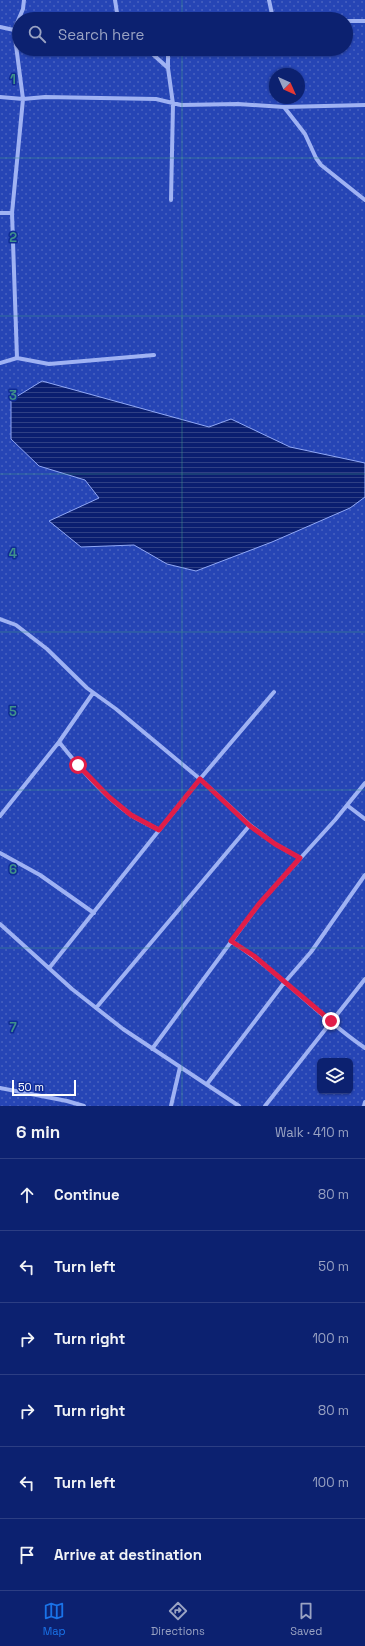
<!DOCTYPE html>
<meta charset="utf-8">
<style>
body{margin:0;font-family:"Space Grotesk",sans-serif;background:#1a2e78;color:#f1f3f6}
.controls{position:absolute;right:12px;bottom:12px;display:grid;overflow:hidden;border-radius:6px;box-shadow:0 1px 3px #0004}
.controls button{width:36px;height:36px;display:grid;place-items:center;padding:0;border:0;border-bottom:1px solid #2c3e83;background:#0c2170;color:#f1f3f6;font:20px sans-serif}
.compass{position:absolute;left:269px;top:68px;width:36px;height:36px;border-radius:50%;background:#0c2170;box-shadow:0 1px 3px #0004;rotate:135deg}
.scale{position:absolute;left:12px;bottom:10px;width:64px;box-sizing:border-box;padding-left:4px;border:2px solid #fff;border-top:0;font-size:11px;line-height:14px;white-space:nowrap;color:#fff;-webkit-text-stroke:3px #102c95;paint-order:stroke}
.stop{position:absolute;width:12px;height:12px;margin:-9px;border:3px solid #e11d48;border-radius:50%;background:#fff}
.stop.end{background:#e11d48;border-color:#fff;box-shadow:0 1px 4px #0008}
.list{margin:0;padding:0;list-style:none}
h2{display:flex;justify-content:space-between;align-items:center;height:52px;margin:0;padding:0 16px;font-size:17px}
h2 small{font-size:13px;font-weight:400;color:#9aa3c3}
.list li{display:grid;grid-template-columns:26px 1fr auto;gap:12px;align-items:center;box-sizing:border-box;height:72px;padding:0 16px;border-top:1px solid #2c3e83}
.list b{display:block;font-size:15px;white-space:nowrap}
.list em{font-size:13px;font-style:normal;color:#9aa3c3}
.icon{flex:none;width:22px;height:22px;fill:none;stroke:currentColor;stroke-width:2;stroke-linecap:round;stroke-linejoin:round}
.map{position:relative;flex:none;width:365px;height:1106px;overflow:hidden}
.search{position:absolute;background:#0c2170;box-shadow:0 1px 3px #0004;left:12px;right:12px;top:12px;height:44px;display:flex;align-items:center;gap:10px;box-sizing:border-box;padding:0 14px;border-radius:22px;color:#9aa3c3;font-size:15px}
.sheet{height:484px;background:#0c2170}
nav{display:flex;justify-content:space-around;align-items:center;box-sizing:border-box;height:56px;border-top:1px solid #2c3e83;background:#0c2170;font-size:11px;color:#9aa3c3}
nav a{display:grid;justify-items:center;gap:2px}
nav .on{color:#1a73e8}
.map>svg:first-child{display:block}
.grass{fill:url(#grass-dots);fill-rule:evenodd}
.water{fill:url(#water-rules);stroke:#90a8f7}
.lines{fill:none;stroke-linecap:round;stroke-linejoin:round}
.minor{stroke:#9fb2f3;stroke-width:4}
.route{stroke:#e11d48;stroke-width:5}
.grid{fill:none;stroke:#3f918b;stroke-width:1;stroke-opacity:0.55}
.grid-label{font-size:13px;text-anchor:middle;font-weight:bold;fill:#3f918b;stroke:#102c95;stroke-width:3;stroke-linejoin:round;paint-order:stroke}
</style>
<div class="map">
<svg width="365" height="1106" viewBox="0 0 365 1106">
<defs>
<pattern id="grass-dots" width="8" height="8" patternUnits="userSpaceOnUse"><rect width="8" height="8" fill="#2645b5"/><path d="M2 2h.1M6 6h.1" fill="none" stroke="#4761c0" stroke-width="1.8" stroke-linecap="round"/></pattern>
<pattern id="water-rules" width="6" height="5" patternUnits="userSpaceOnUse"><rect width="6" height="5" fill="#0a1e70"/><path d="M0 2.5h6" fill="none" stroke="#2f4085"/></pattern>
</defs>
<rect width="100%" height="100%" fill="#102c95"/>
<!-- grass -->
<path class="grass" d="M 0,0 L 365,0 L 365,1106 L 0,1106 ZM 19,19 L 346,19 L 346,49 L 19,49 ZM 275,74 L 299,74 L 299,98 L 275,98 ZM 320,1061 L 350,1061 L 350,1091 L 320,1091 Z"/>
<!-- water -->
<path class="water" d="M 42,381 L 209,427 L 231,419 L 290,447 L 365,463 L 365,497 L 350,508 L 272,542 L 196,571 L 167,564 L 134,545 L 81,547 L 49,521 L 99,498 L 85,480 L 39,466 L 11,439 L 11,400 Z"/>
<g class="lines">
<!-- minor -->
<path class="minor" d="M 115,0 L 118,19
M 269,0 L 273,19
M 346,21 L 365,21
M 0,27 L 14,30 L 19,29
M 147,49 L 168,68
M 168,49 L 168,68 L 173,104 L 171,200
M 0,97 L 23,99 L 45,97 L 156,99 L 181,105 L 238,104 L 284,107 L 365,105
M 284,107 L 305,134 L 316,158 L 321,165 L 365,200
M 0,213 L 12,213
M 17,358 L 12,213 L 23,99 L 14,30 L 23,9 L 24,0
M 0,363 L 17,358 L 49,364 L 154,355
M 0,619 L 16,625 L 47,649 L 87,688 L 116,709 L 200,779 L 250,825 L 275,844 L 300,858
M 59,742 C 80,768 103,796 131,815 C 140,821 150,825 159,830
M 348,806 L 365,819
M 0,816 L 59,742 L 93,693
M 0,853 L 40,875 L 94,913
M 0,924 L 72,989 L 123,1029 L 239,1106
M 231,941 C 279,972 318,1016 365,1048
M 50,967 L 200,779 L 274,692
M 96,1008 L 250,825
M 152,1049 L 259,904 L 335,820 L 365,783
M 207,1084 L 284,983 L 311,952 L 365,875
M 0,1088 L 67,1101 L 84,1106
M 171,1106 L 180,1067
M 265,1106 L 365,979
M 364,1106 L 365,1102"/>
</g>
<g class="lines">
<!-- route -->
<path class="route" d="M 78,765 L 109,797 L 131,815 L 159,830 L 200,779 L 250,826 L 275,844 L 300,858 L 259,904 L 231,941 L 254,956 L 331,1021"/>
</g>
<!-- grid -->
<path class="grid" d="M 182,0 L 182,19M 182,49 L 182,1106M 0,158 L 365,158M 0,316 L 365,316M 0,474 L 365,474M 0,632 L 365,632M 0,790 L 365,790M 0,948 L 365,948"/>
<g class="grid-label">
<text x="13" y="84">1</text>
<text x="13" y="242">2</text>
<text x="13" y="400">3</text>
<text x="13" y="558">4</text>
<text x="13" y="716">5</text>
<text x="13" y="874">6</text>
<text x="13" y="1032">7</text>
</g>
</svg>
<div class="controls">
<button><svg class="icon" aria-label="layers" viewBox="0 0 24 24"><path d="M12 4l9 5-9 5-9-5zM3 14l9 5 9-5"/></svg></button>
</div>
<svg class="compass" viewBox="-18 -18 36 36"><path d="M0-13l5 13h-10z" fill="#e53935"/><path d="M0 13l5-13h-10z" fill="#9aa3c3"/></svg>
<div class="scale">50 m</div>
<div class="stop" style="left:78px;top:765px"></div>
<div class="stop end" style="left:331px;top:1021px"></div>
<div class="search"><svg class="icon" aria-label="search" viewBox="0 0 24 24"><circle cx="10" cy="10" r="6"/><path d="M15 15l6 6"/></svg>Search here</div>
</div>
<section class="sheet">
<h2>6 min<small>Walk · 410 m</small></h2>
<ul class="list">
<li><svg class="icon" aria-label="ahead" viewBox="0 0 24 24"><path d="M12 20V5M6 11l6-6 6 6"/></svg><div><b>Continue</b></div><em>80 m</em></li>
<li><svg class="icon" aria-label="left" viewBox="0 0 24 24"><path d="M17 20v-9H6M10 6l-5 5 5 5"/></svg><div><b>Turn left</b></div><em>50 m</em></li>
<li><svg class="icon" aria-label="right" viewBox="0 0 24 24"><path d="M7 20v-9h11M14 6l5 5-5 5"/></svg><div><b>Turn right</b></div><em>100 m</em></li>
<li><svg class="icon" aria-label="right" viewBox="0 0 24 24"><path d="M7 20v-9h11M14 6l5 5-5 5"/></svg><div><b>Turn right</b></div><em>80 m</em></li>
<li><svg class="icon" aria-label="left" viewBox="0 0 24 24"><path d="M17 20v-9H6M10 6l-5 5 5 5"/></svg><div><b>Turn left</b></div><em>100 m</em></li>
<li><svg class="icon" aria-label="arrive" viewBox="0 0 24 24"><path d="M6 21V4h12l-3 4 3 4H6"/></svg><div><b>Arrive at destination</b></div></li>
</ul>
</section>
<nav>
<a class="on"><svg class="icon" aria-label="map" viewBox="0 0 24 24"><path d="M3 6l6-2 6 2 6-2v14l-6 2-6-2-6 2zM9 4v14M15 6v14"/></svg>Map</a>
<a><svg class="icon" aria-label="directions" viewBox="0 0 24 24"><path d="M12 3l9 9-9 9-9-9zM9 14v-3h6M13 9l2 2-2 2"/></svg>Directions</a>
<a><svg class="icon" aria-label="saved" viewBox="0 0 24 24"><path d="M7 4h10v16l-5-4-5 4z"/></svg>Saved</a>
</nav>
